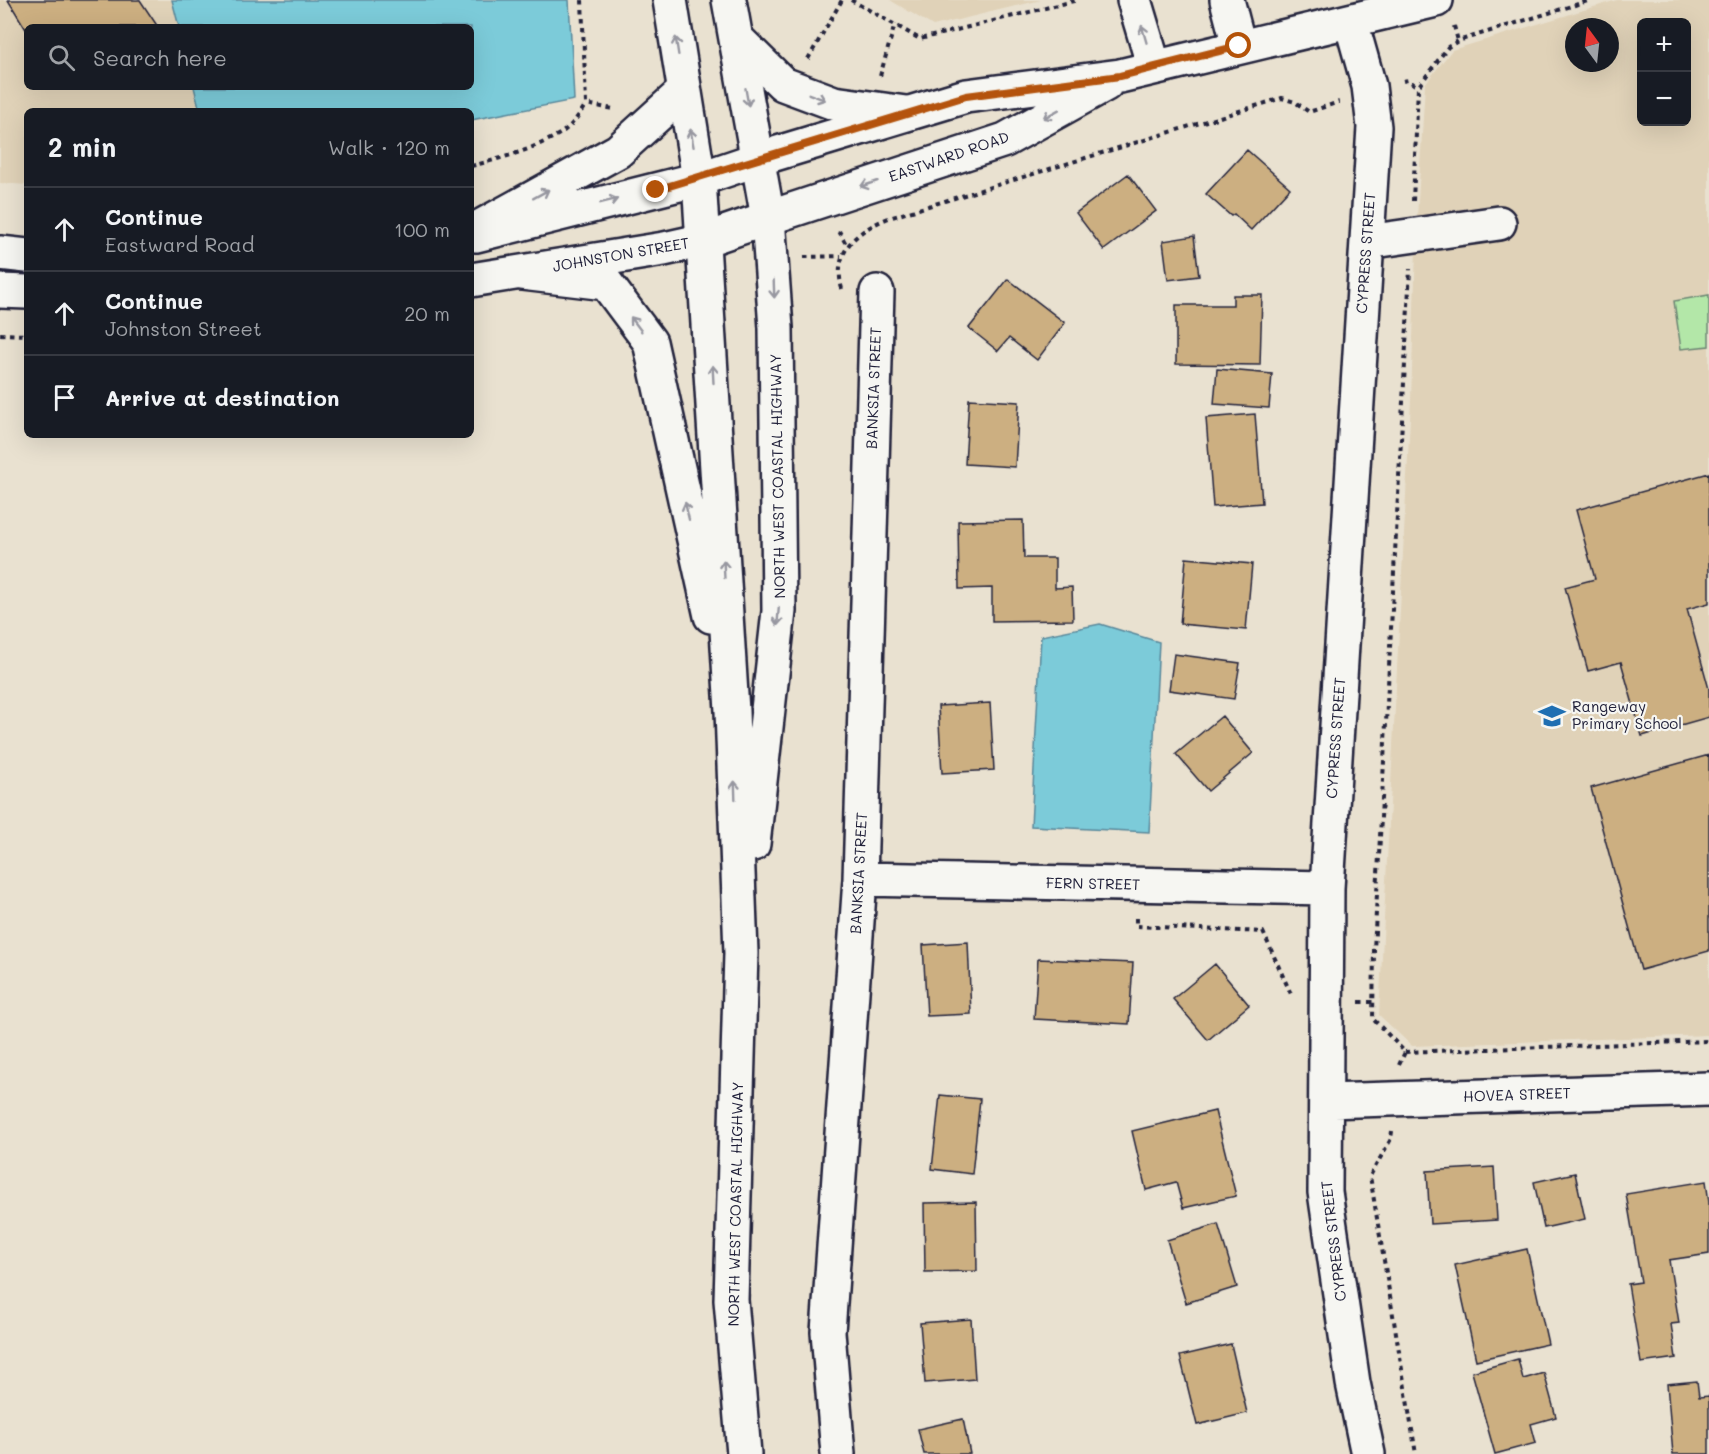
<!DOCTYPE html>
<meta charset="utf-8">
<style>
body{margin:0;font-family:Mali,sans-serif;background:#242831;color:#f1f3f6}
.controls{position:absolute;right:18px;top:18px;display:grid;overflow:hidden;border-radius:9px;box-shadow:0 6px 24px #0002}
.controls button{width:54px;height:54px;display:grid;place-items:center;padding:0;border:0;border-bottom:2px solid #363941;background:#171b24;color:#f1f3f6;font:30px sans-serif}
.compass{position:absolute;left:1565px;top:18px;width:54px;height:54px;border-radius:50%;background:#171b24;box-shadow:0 6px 24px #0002;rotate:345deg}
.stop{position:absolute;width:18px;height:18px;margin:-14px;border:4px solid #b45309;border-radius:50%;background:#fff}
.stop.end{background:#b45309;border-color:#fff;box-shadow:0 2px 6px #0008}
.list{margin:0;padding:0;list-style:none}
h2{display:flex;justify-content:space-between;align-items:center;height:78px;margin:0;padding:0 24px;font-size:26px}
h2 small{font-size:20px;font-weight:400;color:#9ea1a6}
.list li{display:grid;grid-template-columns:39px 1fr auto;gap:18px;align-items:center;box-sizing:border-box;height:84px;padding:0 24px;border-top:2px solid #363941}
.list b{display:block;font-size:22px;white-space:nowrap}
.list p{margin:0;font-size:20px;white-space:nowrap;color:#9ea1a6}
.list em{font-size:20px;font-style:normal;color:#9ea1a6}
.icon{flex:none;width:33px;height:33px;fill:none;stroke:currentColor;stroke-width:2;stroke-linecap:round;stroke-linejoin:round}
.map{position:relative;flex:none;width:1709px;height:1454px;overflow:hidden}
.search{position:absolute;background:#171b24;box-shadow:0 6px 24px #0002;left:24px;top:24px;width:450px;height:66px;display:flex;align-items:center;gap:15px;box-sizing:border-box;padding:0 21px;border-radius:9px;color:#9ea1a6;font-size:22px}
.panel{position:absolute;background:#171b24;box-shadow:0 6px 24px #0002;left:24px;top:108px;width:450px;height:330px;border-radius:9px}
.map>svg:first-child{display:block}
.built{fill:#e0d2b8;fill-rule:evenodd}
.green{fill:#b3e7a8;stroke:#6a8472;stroke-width:1.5}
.water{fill:#7ccbd9;stroke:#58879a;stroke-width:1.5}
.building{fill:#ccaf81;stroke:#22223b;stroke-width:1.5}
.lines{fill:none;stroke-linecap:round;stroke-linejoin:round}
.minor-casing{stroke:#22223b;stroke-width:38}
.major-casing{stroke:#22223b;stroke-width:38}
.highway-casing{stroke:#22223b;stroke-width:38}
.path{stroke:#22223b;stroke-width:4;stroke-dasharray:4.5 4.5;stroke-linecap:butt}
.minor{stroke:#f6f6f2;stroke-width:33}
.major{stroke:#f6f6f2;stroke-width:33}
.highway{stroke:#f6f6f2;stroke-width:33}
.oneway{stroke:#9797a0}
.route{stroke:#b45309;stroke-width:8}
.labels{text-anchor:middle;stroke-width:4.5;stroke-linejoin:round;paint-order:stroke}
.street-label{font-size:15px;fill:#22223b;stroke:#f6f6f2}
.poi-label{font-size:15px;fill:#22223b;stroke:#f6f6f2;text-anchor:start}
</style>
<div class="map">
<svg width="1709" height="1454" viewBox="0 0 1709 1454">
<rect width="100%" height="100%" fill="#e9e1d0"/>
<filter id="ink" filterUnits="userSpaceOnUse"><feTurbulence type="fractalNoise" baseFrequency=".0167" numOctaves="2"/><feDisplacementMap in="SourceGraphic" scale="12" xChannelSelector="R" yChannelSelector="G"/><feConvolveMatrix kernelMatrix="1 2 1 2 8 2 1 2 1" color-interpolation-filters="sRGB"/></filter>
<g filter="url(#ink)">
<!-- built -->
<path class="built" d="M 0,0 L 172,0 L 179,27 L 27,27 L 27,87 L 194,87 L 200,111 L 27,111 L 27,185 L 0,183 Z
M 890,0 L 1041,0 L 933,26 Z
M 1617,0 L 1709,0 L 1709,1035 L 1412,1046 L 1379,1015 L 1411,399 L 1417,218 L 1425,84 L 1452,50 ZM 1642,22 L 1686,22 L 1686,122 L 1642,122 ZM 1574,27 L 1610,27 L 1610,63 L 1574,63 Z"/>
<!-- green -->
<path class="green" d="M 1709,295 L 1709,346 L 1681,349 L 1674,301 Z"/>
<!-- water -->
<path class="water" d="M 172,0 L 569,0 L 574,100 L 471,120 L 471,111 L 200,111 L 194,87 L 471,87 L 471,27 L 179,27 Z
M 1100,624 L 1159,642 L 1149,832 L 1031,826 L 1041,636 Z"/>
<!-- building -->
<path class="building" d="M 8,0 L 140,0 L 158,27 L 27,27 L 27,31 Z
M 1247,150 L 1290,188 L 1251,230 L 1234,214 L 1231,216 L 1206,194 Z
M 1128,174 L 1156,211 L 1104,250 L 1076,213 Z
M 1194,236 L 1199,276 L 1168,280 L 1163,241 Z
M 1008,279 L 1065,323 L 1037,360 L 1009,338 L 998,351 L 969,328 Z
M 1233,295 L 1262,295 L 1260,365 L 1176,364 L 1176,305 L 1233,305 Z
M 1217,369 L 1272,374 L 1269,408 L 1214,404 Z
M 969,399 L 1019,402 L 1015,467 L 965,464 Z
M 1255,414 L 1262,503 L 1213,507 L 1206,418 Z
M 1709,473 L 1709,603 L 1687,609 L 1709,689 L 1709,717 L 1642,736 L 1621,662 L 1588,671 L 1565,587 L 1595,579 L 1576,510 Z
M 1023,520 L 1024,558 L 1055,558 L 1055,588 L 1072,587 L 1073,620 L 992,621 L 992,588 L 959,589 L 958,521 Z
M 1186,558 L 1252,564 L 1246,630 L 1180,624 Z
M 1174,654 L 1240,663 L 1234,699 L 1169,690 Z
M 990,703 L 994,770 L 942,773 L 938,706 Z
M 1222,716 L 1253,753 L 1208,791 L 1176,754 Z
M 1709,755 L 1709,951 L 1641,970 L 1591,788 Z
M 968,942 L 971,1014 L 927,1016 L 923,945 Z
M 1038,959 L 1133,963 L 1129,1024 L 1034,1019 Z
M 1215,964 L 1249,1005 L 1208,1040 L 1173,999 Z
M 940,1095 L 980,1099 L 972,1174 L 932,1169 Z
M 1215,1111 L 1236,1196 L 1183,1208 L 1176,1182 L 1146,1190 L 1132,1131 Z
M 1494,1167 L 1497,1220 L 1430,1224 L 1427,1171 Z
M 1575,1173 L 1585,1219 L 1544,1228 L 1534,1182 Z
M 1706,1181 L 1709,1203 L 1709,1254 L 1669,1260 L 1679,1323 L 1671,1324 L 1676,1358 L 1641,1363 L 1628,1284 L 1641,1282 L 1626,1194 Z
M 976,1202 L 977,1271 L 925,1272 L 924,1203 Z
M 1218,1224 L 1237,1287 L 1186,1303 L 1167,1240 Z
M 1527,1249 L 1548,1344 L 1476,1360 L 1455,1265 Z
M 971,1319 L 975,1379 L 925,1383 L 920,1323 Z
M 1231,1344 L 1247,1413 L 1197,1425 L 1180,1356 Z
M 1518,1359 L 1523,1379 L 1544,1373 L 1556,1417 L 1531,1424 L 1536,1443 L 1495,1454 L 1472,1372 Z
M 1697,1381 L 1699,1397 L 1709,1396 L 1709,1454 L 1673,1454 L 1667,1384 Z
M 963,1419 L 970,1454 L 924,1454 L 918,1429 Z"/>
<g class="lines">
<defs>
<path id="minor" d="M 1134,0 L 1154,67
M 1227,0 L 1239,46
M 1351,22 L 1369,86 L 1374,127 L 1327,888 L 1325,1192 L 1353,1383 L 1368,1454
M 758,159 L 966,96 L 1120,76 L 1436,0
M 768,218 L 1005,140 L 1106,84
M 1367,242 L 1499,223
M 860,879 L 1327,888
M 1326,1101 L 1709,1089
M 838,1454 L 828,1332 L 860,879 L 877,292"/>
<path id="major" d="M 476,235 L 699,179 L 758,159
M 0,253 L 27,256
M 471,280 L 664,249 L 704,240 L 768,218
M 0,291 L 27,292"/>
<path id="highway" d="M 670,0 L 699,179 L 732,711 L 741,953 L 731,1300 L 744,1454
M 729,0 L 768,218 L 776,328 L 779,611 L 753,844
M 737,39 L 783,84 L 834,103 L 906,113
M 471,232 L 618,151 L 684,91
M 522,273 L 606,283 L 650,342 L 711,616"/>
</defs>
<!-- minor casing -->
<use href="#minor" class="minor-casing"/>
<!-- major casing -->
<use href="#major" class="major-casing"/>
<!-- highway casing -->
<use href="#highway" class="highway-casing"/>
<!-- path -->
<path class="path" d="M 582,0 L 586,104 L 613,109
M 851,0 L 920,39 L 1078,0
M 1454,26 L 1458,41
M 808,59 L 842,0
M 880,76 L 895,24
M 1403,81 L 1408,80 L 1418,87
M 471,166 C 500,159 535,149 561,133 C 572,126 579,115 586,104
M 1413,201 L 1418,87 L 1448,47 L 1458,41 L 1591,0
M 839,231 L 847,246
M 804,257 L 841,256
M 842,289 C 832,251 857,230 889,218 L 1282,98 L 1295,102 L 1309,112 L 1339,102
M 0,334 L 27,335
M 1136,918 L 1136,926 L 1263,932 L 1291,994
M 1359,1002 L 1373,1002
M 1405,1052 L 1709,1041
M 1399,1065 L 1405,1052 L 1373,1019 L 1374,950 L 1410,269
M 1392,1131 L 1391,1139 L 1370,1176 L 1416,1454"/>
<!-- minor -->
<use href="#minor" class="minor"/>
<!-- major -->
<use href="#major" class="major"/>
<!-- highway -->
<use href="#highway" class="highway"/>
</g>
<!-- one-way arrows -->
<defs><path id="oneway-shaft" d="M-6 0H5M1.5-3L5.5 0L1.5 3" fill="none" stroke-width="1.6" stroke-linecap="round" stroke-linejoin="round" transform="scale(1.5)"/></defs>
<g class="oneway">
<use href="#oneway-shaft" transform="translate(1144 34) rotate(-106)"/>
<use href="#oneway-shaft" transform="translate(677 46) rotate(-99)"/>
<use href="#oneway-shaft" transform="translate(747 97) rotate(80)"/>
<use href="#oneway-shaft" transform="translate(817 97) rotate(21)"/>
<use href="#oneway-shaft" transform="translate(1051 114) rotate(151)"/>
<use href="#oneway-shaft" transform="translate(692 138) rotate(-100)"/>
<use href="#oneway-shaft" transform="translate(869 184) rotate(162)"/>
<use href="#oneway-shaft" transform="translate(541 194) rotate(-29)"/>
<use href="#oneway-shaft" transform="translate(609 201) rotate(-14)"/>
<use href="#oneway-shaft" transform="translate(774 289) rotate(88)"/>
<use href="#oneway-shaft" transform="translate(636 324) rotate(-127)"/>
<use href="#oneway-shaft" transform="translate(713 374) rotate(-93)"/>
<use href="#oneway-shaft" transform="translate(687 511) rotate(-103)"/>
<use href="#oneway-shaft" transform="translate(724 569) rotate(-93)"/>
<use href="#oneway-shaft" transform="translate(778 617) rotate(95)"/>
<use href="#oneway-shaft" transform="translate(735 790) rotate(-92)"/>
</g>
</g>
<g class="lines" filter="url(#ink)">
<!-- route -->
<path class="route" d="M 656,190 L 966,96 L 1120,76 L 1239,46"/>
</g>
<!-- icons -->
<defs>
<symbol id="school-bare" viewBox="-9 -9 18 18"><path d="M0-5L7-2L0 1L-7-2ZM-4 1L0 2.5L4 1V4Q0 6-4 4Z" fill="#1f6fb2" stroke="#f6f6f2" stroke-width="2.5" paint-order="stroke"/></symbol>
</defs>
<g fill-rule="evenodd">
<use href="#school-bare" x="1533" y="697" width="38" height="38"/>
</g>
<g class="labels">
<!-- street labels -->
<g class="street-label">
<text transform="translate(949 157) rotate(-19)" y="5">EASTWARD ROAD</text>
<text transform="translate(1366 253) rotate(-86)" y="5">CYPRESS STREET</text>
<text transform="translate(621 255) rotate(-10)" y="5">JOHNSTON STREET</text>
<text transform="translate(874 388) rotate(-88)" y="5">BANKSIA STREET</text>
<text transform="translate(778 476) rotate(-91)" y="5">NORTH WEST COASTAL HIGHWAY</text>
<text transform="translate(1336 738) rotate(-86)" y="5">CYPRESS STREET</text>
<text transform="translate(859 873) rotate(-87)" y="5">BANKSIA STREET</text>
<text transform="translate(1093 884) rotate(1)" y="5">FERN STREET</text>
<text transform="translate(1517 1095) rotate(-2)" y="5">HOVEA STREET</text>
<text transform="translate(736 1204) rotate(-89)" y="5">NORTH WEST COASTAL HIGHWAY</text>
<text transform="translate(1334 1241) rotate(-97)" y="5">CYPRESS STREET</text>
</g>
<!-- poi labels -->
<g class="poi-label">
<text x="1572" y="712">Rangeway<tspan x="1572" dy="17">Primary School</tspan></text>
</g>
</g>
</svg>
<div class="controls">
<button>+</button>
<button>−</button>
</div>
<svg class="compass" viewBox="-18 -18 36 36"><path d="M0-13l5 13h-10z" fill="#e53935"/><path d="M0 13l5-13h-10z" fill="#9ea1a6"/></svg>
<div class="stop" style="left:1239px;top:46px"></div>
<div class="stop end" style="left:656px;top:190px"></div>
<div class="search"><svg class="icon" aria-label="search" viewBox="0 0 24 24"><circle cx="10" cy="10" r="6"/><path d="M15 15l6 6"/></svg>Search here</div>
<section class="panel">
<h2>2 min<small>Walk · 120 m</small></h2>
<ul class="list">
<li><svg class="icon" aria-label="ahead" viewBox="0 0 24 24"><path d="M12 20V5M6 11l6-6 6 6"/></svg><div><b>Continue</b><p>Eastward Road</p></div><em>100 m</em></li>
<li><svg class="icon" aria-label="ahead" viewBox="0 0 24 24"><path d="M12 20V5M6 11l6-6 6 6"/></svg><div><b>Continue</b><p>Johnston Street</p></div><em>20 m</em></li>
<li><svg class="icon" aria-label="arrive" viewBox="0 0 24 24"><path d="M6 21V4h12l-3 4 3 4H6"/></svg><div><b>Arrive at destination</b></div></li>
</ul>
</section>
</div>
